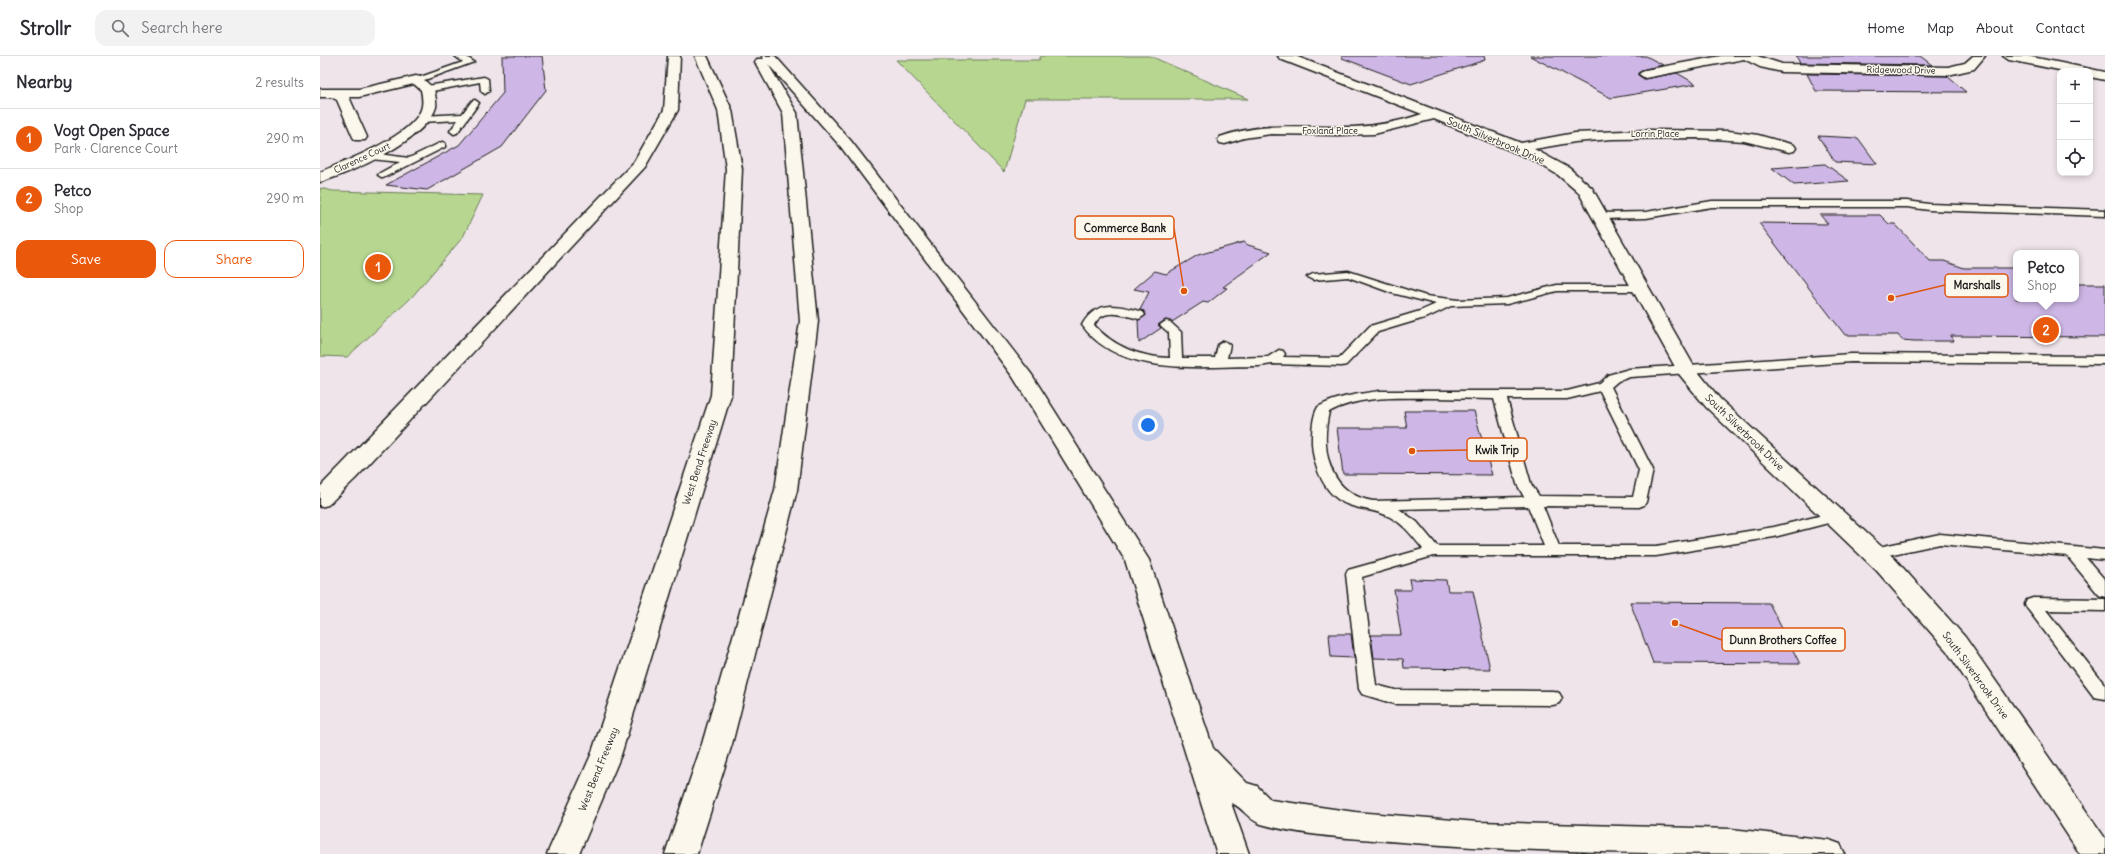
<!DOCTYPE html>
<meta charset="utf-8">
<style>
body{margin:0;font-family:Delius,sans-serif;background:#f2f2f3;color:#2b2b33}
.controls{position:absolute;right:12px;top:12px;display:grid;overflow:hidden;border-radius:8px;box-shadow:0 2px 6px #0003}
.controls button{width:36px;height:36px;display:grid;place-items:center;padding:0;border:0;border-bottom:1px solid #e1e1e2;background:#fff;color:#2b2b33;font:20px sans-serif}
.you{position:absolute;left:828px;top:369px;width:14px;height:14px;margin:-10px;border:3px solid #fff;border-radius:50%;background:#1a73e8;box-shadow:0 0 0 6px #1a73e833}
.badge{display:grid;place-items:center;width:26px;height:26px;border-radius:50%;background:#ea580c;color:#fff;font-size:13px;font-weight:700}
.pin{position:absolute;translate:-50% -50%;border:2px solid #fff;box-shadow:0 1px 4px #0006}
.popup{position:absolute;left:1693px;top:194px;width:66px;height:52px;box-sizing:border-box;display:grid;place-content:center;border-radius:8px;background:#fff;filter:drop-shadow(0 1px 3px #0005);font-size:13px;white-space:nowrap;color:#7c7c81}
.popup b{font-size:15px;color:#2b2b33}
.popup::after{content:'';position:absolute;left:50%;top:100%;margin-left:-8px;border:8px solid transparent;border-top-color:#fff}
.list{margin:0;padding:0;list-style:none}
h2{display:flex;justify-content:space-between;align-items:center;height:52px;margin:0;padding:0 16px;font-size:17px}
h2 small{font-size:13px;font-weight:400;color:#7c7c81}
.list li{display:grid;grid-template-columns:26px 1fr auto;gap:12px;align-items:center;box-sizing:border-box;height:60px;padding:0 16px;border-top:1px solid #e1e1e2}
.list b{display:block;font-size:15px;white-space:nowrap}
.list p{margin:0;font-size:13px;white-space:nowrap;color:#7c7c81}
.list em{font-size:13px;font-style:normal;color:#7c7c81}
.actions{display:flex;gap:8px;padding:12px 16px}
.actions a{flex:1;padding:9px 0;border:1px solid #ea580c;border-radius:12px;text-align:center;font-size:14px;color:#ea580c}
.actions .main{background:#ea580c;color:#fff}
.icon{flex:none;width:22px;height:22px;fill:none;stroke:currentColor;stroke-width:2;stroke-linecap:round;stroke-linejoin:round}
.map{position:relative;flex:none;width:1785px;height:798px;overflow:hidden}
header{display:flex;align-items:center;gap:24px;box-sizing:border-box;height:56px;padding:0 20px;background:#fff;border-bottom:1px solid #e1e1e2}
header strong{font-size:19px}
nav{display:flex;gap:22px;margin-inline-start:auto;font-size:14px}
.search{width:280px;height:36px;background:#f2f2f3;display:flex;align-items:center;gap:10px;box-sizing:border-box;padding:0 14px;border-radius:12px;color:#7c7c81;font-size:15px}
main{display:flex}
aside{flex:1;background:#fff}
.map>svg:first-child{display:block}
.green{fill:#b7d790;stroke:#6a7a56}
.building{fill:#ceb7e6;stroke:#1c1c1c}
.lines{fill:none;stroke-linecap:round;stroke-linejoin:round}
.lane-casing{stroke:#1c1c1c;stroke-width:3}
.street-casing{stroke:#1c1c1c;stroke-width:3}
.secondary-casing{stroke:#1c1c1c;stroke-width:3}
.highway-casing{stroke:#1c1c1c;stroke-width:3}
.lane{fill:#fbf7ec;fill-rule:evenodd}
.street{fill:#fbf7ec;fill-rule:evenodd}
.secondary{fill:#fbf7ec;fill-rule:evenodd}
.highway{fill:#fbf7ec;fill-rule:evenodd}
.labels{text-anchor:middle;stroke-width:3;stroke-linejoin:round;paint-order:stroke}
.far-street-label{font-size:9px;fill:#1c1c1c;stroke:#fbf7ec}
.street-label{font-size:10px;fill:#1c1c1c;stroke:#fbf7ec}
.leader{fill:none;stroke:#de560d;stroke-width:1.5}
.callout-dot{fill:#de560d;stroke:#fbf7ec;stroke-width:1.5}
.callout{fill:#fbf7ec;stroke:#de560d;stroke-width:1.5}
.callout-label{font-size:11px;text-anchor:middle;font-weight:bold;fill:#1c1c1c}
</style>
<header>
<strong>Strollr</strong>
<div class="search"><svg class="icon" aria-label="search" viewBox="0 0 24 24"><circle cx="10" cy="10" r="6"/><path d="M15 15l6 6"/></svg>Search here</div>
<nav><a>Home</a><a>Map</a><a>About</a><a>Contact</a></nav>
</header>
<main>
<aside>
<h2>Nearby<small>2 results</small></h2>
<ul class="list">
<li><span class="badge">1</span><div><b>Vogt Open Space</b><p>Park · Clarence Court</p></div><em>290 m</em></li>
<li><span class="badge">2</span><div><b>Petco</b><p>Shop</p></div><em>290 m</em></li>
</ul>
<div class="actions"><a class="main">Save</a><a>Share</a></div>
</aside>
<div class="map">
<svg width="1785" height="798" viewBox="0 0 1785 798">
<rect width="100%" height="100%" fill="#eee4ea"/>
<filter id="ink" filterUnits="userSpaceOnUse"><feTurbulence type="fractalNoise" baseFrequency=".025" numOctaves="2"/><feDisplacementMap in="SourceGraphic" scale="8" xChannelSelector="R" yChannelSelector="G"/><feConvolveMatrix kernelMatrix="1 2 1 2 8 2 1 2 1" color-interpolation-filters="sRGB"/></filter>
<g filter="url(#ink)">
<!-- green -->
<path class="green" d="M 721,0 L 830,0 L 928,43 L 705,43 L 684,116 L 576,4 L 719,4 Z
M 0,132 L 13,135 L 163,139 L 143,181 L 91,242 L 27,301 L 0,300 Z"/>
<!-- building -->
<path class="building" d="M 182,0 L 222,0 L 226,34 L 182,91 L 107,134 L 66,129 L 139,89 L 183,37 Z
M 1022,0 L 1164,0 L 1165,4 L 1091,28 L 1022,2 Z
M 1210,0 L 1326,0 L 1343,9 L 1325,13 L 1318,17 L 1318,19 L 1324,23 L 1357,17 L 1376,28 L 1291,42 Z
M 1476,0 L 1600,0 L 1612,9 L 1480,7 Z
M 1487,18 L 1627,20 L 1646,36 L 1496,35 Z
M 1498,80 L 1538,82 L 1557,108 L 1515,106 Z
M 1505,108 L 1529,125 L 1474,129 L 1452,112 Z
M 1500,159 L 1560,159 L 1569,168 L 1575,168 L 1610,205 L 1624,205 L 1644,212 L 1696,212 L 1696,243 L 1756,243 L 1756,228 L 1785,228 L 1785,281 L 1630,280 L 1634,285 L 1594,285 L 1582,284 L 1578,279 L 1525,279 L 1439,167 L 1508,168 Z
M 924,186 L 928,189 L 951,196 L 903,231 L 907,232 L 888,247 L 883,246 L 852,266 L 845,264 L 838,269 L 841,272 L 819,287 L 818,264 L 826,259 L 824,255 L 820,254 L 829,236 L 814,233 L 835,215 L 846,218 L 878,199 Z
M 1084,355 L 1154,355 L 1172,419 L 1023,418 L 1017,372 L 1087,372 Z
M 1089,523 L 1126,524 L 1128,535 L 1153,535 L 1170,613 L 1084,612 L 1083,603 L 1054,602 L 1051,579 L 1081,579 L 1074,534 L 1091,534 Z
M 1310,546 L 1449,547 L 1480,608 L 1333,607 Z
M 1009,578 L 1031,578 L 1034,602 L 1011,601 Z"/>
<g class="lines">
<defs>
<path id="lane" d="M 135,0 L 145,0 L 154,6 L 99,26 L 92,24 L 143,6 Z
M 164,21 L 168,23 L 169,35 L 165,38 L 161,35 L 160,26 L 107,36 L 103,33 L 107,30 Z
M 155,44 L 159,47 L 137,77 L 134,78 L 130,75 L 138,64 L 102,66 L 98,63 L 102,60 L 142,58 L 152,45 Z
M 122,86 L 125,87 L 125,91 L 63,122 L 58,119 L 60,117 L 80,106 L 51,103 L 46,100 L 51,97 L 89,102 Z
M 1392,145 L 1587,145 L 1609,148 L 1785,154 L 1785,160 L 1609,154 L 1587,151 L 1392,151 L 1326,162 L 1280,163 L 1275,160 L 1280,157 L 1326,156 Z
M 1028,215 L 1106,240 L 1138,244 L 1187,242 L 1237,229 L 1320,229 L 1326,232 L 1320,235 L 1237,235 L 1187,248 L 1131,250 L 1108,261 L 1058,276 L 1026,309 L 1022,310 L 952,308 L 939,310 C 883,310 799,322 762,269 C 776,243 799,249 823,256 L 825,259 L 819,263 C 803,259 783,251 774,269 C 794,291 820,301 850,302 L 849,277 L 840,269 L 846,265 L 850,266 L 861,276 L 862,302 L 895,302 L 898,289 L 904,285 L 910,289 L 907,302 L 948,301 L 959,294 L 963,295 L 965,298 L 963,301 L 1019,302 L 1050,270 L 1100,255 L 1116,248 L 1072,237 L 1028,221 L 993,224 L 987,221 L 993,218 Z
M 1531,298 L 1785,300 L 1785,308 L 1531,306 L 1310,321 L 1298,325 L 1291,331 L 1333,414 L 1326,446 L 1324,449 L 1319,451 L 1223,450 L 1239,490 L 1336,490 L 1454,471 L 1515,456 L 1520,458 L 1522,461 L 1520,464 L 1454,481 L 1336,500 L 1113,500 L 1042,521 L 1056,629 L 1075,634 L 1233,635 L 1239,637 L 1242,642 L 1239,647 L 1233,649 L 1075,648 L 1042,638 L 1039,633 L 1026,518 L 1028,514 L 1103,493 C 1093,481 1084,468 1070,461 C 1058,454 1043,454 1029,449 C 1005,441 993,410 992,387 C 992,376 992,361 998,351 C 1018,340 1038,338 1060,335 L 1247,335 L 1279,327 L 1288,319 L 1309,313 ZM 1280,335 L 1319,414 L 1313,441 L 1219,440 L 1211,428 L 1187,343 L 1247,343 ZM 1114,342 L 1174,343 L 1197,428 L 1204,441 L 1053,445 C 1009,438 1000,394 1009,356 C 1040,339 1080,342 1114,342 ZM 1208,450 L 1224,490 L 1117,490 L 1097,466 L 1079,453 Z
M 1620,478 L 1785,494 L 1785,504 L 1766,502 L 1785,524 L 1785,541 L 1779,539 L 1747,500 L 1620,488 L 1554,502 L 1549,501 L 1546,497 L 1549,493 L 1554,492 Z
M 1713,542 L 1785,543 L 1785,555 L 1726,554 L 1785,629 L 1785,643 L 1774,641 L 1707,552 L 1705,548 L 1707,544 Z"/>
<path id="street" d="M 958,0 L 975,0 L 1201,87 L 1255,77 L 1329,74 L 1409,75 L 1438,79 L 1474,89 L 1476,92 L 1474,95 L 1469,96 L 1424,85 L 1380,82 L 1292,83 L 1255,86 L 1214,93 L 1249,112 L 1272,132 L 1375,312 L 1400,343 L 1575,503 L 1645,581 L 1785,782 L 1785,798 L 1760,798 L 1627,595 L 1557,515 L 1386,351 L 1359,318 L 1259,137 L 1238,119 L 1213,104 L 1114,63 L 1054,78 L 1017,79 L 951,78 L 924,82 L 905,88 L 900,87 L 898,84 L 900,81 C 944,65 987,72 1033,71 C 1056,70 1079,66 1102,58 L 960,3 Z
M 1401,0 L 1437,0 L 1462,8 L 1628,11 L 1645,7 L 1653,0 L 1665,0 L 1654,13 L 1628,19 L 1462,16 L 1440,11 L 1424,3 L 1325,22 L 1319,18 L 1325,14 Z
M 96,20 L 101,21 L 114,33 C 115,39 117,46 116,51 C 107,83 30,118 0,126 L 0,116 C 25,105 97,79 102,50 C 103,45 102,39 101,34 L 94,28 L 39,41 L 29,41 L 47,81 L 45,84 L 35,84 L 33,81 L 17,44 L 11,41 L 0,41 L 0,33 L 39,33 Z"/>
<path id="secondary" d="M 1683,0 L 1707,0 L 1785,16 L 1785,24 L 1770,21 L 1770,15 L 1744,15 L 1689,4 Z"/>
<path id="highway" d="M 348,0 L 360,0 L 358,54 L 325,111 L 36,422 L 8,449 L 0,451 L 0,431 L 314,106 L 344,54 Z
M 375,0 L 387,0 L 412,54 L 422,113 L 411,339 L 301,699 L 259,798 L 227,798 L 271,699 L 391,339 L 406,113 L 398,54 Z
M 442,0 L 455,0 L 531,85 L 712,319 L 829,504 L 893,692 L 927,727 L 937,730 L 951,744 L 1035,756 L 1158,766 L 1411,773 L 1509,784 L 1520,788 L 1525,798 C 1381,798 1237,798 1093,787 C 1046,783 986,781 941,768 C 927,763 923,751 911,747 L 929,798 L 897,798 L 805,504 L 693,321 L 521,91 L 448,8 L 477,57 L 498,265 L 477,434 L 412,688 L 377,798 L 345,798 L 382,688 L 455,434 L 480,265 L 463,57 L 435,6 L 437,3 L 444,3 Z"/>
</defs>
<!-- lane casing -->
<use href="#lane" class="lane-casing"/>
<!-- street casing -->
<use href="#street" class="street-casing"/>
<!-- secondary casing -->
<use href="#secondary" class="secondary-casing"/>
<!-- highway casing -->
<use href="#highway" class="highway-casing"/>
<!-- lane -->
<use href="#lane" class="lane"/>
<!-- street -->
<use href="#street" class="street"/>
<!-- secondary -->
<use href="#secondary" class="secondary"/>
<!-- highway -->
<use href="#highway" class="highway"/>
</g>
</g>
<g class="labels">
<!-- far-street labels -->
<g class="far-street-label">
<text transform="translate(1581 14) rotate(1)" y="3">Ridgewood Drive</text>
<text x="1010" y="78">Foxland Place</text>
<text x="1335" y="81">Lorrin Place</text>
<text transform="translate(42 102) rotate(-25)" y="3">Clarence Court</text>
</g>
<!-- street labels -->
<g class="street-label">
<text transform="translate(1176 84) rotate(23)" y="4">South Silverbrook Drive</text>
<text transform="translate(1425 376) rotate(44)" y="4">South Silverbrook Drive</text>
<text transform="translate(379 406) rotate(-72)" y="4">West Bend Freeway</text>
<text transform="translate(1656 619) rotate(54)" y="4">South Silverbrook Drive</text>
<text transform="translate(278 713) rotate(-68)" y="4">West Bend Freeway</text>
</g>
</g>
<!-- callouts -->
<path class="leader" d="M864 235L854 172M1571 242L1625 229M1092 395L1147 394M1355 567L1402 584"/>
<g class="callout-dot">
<circle cx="864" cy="235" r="4"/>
<circle cx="1571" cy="242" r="4"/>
<circle cx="1092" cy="395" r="4"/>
<circle cx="1355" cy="567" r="4"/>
</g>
<g class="callout">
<rect x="755" y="160" width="99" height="23" rx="4"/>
<rect x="1625" y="218" width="63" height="23" rx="4"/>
<rect x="1147" y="382" width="60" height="23" rx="4"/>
<rect x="1402" y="572" width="123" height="23" rx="4"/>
</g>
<g class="callout-label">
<text x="805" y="176">Commerce Bank</text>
<text x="1657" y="233">Marshalls</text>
<text x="1177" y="398">Kwik Trip</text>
<text x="1463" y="588">Dunn Brothers Coffee</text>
</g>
</svg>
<div class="controls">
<button>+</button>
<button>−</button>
<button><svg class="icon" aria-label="locate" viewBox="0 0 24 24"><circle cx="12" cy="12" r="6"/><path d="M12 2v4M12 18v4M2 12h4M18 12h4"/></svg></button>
</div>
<div class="you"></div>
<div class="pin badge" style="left:58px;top:211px">1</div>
<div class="pin badge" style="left:1726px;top:274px">2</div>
<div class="popup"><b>Petco</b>Shop</div>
</div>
</main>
